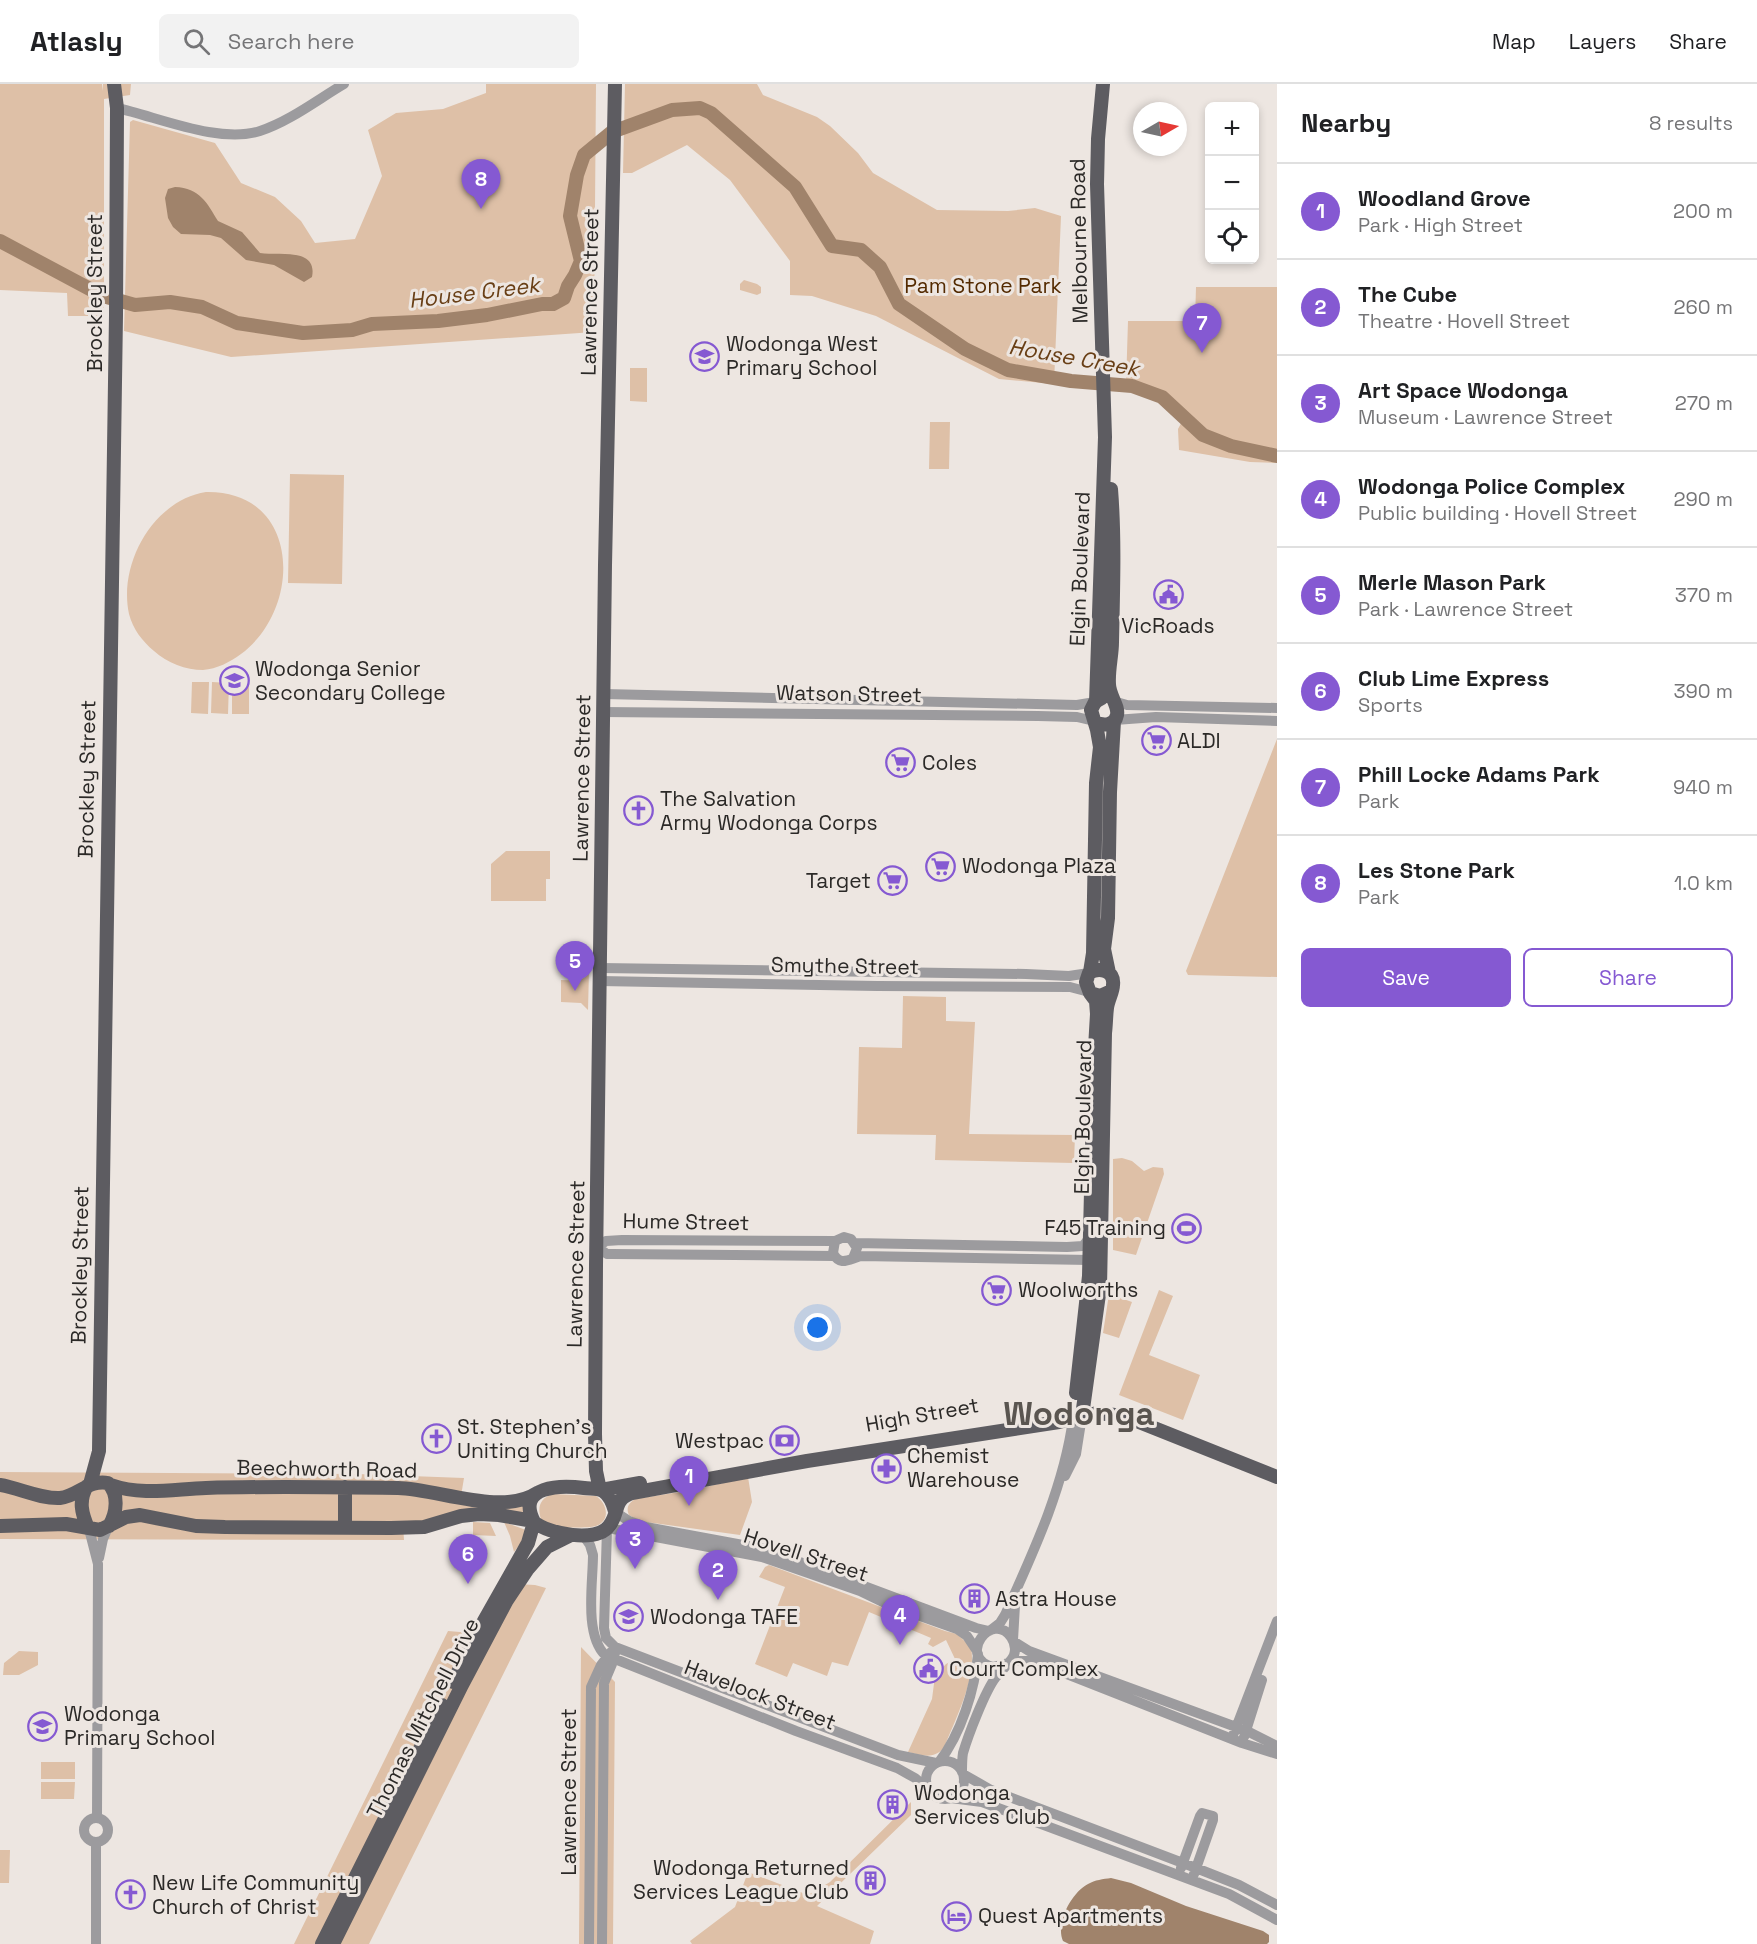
<!DOCTYPE html>
<meta charset="utf-8">
<style>
body{margin:0;font-family:"Space Grotesk",sans-serif;background:#f2f2f2;color:#202124}
.controls{position:absolute;right:18px;top:18px;display:grid;overflow:hidden;border-radius:9px;box-shadow:0 3px 9px #0003}
.controls button{width:54px;height:54px;display:grid;place-items:center;padding:0;border:0;border-bottom:2px solid #e0e0e0;background:#fff;color:#202124;font:30px sans-serif}
.compass{position:absolute;left:1133px;top:18px;width:54px;height:54px;border-radius:50%;background:#fff;box-shadow:0 3px 9px #0003;rotate:81deg}
.you{position:absolute;left:818px;top:1244px;width:21px;height:21px;margin:-15px;border:4px solid #fff;border-radius:50%;background:#1a73e8;box-shadow:0 0 0 9px #1a73e833}
.badge{display:grid;place-items:center;width:39px;height:39px;border-radius:50%;background:#8559d2;color:#fff;font-size:20px;font-weight:700}
.pin{position:absolute;translate:-50% -50px;filter:drop-shadow(0 2px 3px #0008)}
.pin::after{content:'';position:absolute;top:32px;width:21px;height:18px;background:inherit;clip-path:polygon(0 0,100% 0,50% 100%)}
.list{margin:0;padding:0;list-style:none}
h2{display:flex;justify-content:space-between;align-items:center;height:78px;margin:0;padding:0 24px;font-size:26px}
h2 small{font-size:20px;font-weight:400;color:#757577}
.list li{display:grid;grid-template-columns:39px 1fr auto;gap:18px;align-items:center;box-sizing:border-box;height:96px;padding:0 24px;border-top:2px solid #e0e0e0}
.list b{display:block;font-size:22px;white-space:nowrap}
.list p{margin:0;font-size:20px;white-space:nowrap;color:#757577}
.list em{font-size:20px;font-style:normal;color:#757577}
.actions{display:flex;gap:12px;padding:18px 24px}
.actions a{flex:1;padding:14px 0;border:2px solid #8559d2;border-radius:9px;text-align:center;font-size:21px;color:#8559d2}
.actions .main{background:#8559d2;color:#fff}
.icon{flex:none;width:33px;height:33px;fill:none;stroke:currentColor;stroke-width:2;stroke-linecap:round;stroke-linejoin:round}
.map{position:relative;flex:none;width:1277px;height:1860px;overflow:hidden}
header{display:flex;align-items:center;gap:36px;box-sizing:border-box;height:84px;padding:0 30px;background:#fff;border-bottom:2px solid #e0e0e0}
header strong{font-size:28px}
nav{display:flex;gap:33px;margin-inline-start:auto;font-size:21px}
.search{width:420px;height:54px;background:#f2f2f2;display:flex;align-items:center;gap:15px;box-sizing:border-box;padding:0 21px;border-radius:9px;color:#757577;font-size:22px}
main{display:flex}
aside{flex:1;background:#fff}
.map>svg:first-child{display:block}
.green{fill:#dec0a7}
.water{fill:#a0836b}
.lines{fill:none;stroke-linecap:round;stroke-linejoin:round}
.river{stroke:#a0836b;stroke-width:14}
.minor{stroke:#9c9b9e;stroke-width:10}
.major{stroke:#5d5c61;stroke-width:14}
.labels{text-anchor:middle;stroke-width:6;stroke-linejoin:round;paint-order:stroke}
.street-label{font-size:21px;fill:#2b2927;stroke:#ede6e1}
.park-label{font-size:21px;fill:#532a00;stroke:#ede6e1}
.poi-label{font-size:21px;fill:#2b2927;stroke:#ede6e1;text-anchor:start}
.water-label{font-size:22px;font-style:italic;fill:#693f16;stroke:#ede6e1}
.town-label{font-size:33px;font-weight:bold;fill:#5a5550;stroke:#ede6e1}
</style>
<header>
<strong>Atlasly</strong>
<div class="search"><svg class="icon" aria-label="search" viewBox="0 0 24 24"><circle cx="10" cy="10" r="6"/><path d="M15 15l6 6"/></svg>Search here</div>
<nav><a>Map</a><a>Layers</a><a>Share</a></nav>
</header>
<main>
<div class="map">
<svg width="1277" height="1860" viewBox="0 0 1277 1860">
<rect width="100%" height="100%" fill="#ede6e1"/>
<!-- green -->
<path class="green" d="M 0,0 L 102,0 L 103,7 L 103,0 L 131,0 L 130,11 L 104,15 L 104,232 L 68,232 L 67,209 L 0,206 Z
M 486,0 L 596,0 L 594,248 L 231,273 L 124,247 L 130,38 L 133,36 L 215,59 L 241,99 L 275,113 L 301,137 L 315,159 L 355,155 L 382,92 L 368,46 L 396,29 L 443,25 L 486,9 Z
M 625,0 L 757,0 L 763,11 L 817,33 L 830,42 L 858,69 L 873,89 L 937,126 L 1008,127 L 1035,124 L 1061,132 L 1054,300 L 999,295 L 876,232 L 812,212 L 790,211 L 790,177 L 730,96 L 687,61 L 632,89 L 623,89 Z
M 744,196 L 757,200 L 761,203 L 761,209 L 757,211 L 740,206 L 740,200 Z
M 1196,203 L 1277,203 L 1277,379 L 1250,378 L 1179,366 L 1178,345 L 1185,332 L 1162,313 L 1126,301 L 1128,237 L 1195,237 Z
M 630,284 L 647,284 L 647,318 L 630,317 Z
M 930,338 L 950,338 L 949,385 L 929,385 Z
M 290,390 L 344,391 L 342,500 L 288,499 Z
M 206,408 C 300,406 304,523 241,570 C 230,578 217,585 203,586 C 186,586 167,579 154,567 C 142,557 133,545 129,530 C 118,479 154,416 206,408 Z
M 192,598 L 209,598 L 208,630 L 191,629 Z
M 212,598 L 229,599 L 228,630 L 211,629 Z
M 232,599 L 249,599 L 249,630 L 232,630 Z
M 1277,655 L 1277,893 L 1188,891 L 1186,887 Z
M 506,767 L 550,767 L 550,795 L 546,795 L 546,817 L 491,817 L 491,780 Z
M 589,887 L 588,926 L 581,919 L 561,918 L 561,896 C 572,896 585,899 589,887 Z
M 903,912 L 946,913 L 946,937 L 975,938 L 969,1050 L 1075,1051 L 1074,1079 L 935,1076 L 936,1051 L 857,1050 L 859,963 L 902,964 Z
M 1122,1074 L 1132,1077 L 1144,1087 L 1153,1083 L 1163,1084 L 1164,1090 L 1136,1171 L 1113,1166 L 1113,1075 Z
M 1159,1206 L 1173,1212 L 1149,1271 L 1200,1291 L 1183,1336 L 1119,1311 Z
M 1109,1210 L 1132,1218 L 1119,1254 L 1103,1249 Z
M 0,1388 L 357,1390 L 464,1394 L 460,1418 L 525,1420 L 523,1432 L 403,1441 L 404,1456 L 0,1455 Z
M 748,1393 L 752,1418 L 740,1451 L 639,1437 L 629,1431 C 626,1424 628,1420 635,1415 L 693,1406 Z
M 553,1410 L 596,1412 C 606,1418 612,1436 596,1442 C 589,1444 561,1444 553,1442 C 549,1441 545,1437 541,1435 C 537,1423 540,1414 553,1410 Z
M 473,1438 L 490,1439 L 496,1452 L 473,1451 Z
M 504,1438 L 526,1446 L 523,1456 L 514,1468 L 510,1452 Z
M 769,1481 L 945,1547 L 957,1550 L 971,1563 C 977,1595 955,1635 944,1664 C 932,1676 922,1671 908,1668 L 932,1615 L 935,1592 L 946,1580 L 955,1575 L 946,1556 L 933,1563 L 928,1560 L 931,1554 L 869,1528 L 848,1582 L 832,1578 L 827,1592 L 793,1579 L 787,1593 L 755,1580 L 785,1503 L 759,1493 L 765,1483 Z
M 498,1499 L 535,1501 L 546,1504 L 369,1860 L 294,1860 L 448,1547 L 472,1549 Z
M 581,1563 L 615,1598 L 613,1860 L 579,1860 Z
M 19,1567 L 38,1568 L 38,1581 L 19,1591 L 3,1591 L 4,1579 Z
M 41,1678 L 75,1678 L 75,1695 L 41,1695 Z
M 41,1698 L 75,1698 L 74,1715 L 41,1715 Z
M 911,1718 L 911,1731 L 817,1822 L 874,1847 L 870,1860 L 692,1860 L 690,1857 L 735,1823 L 748,1788 L 808,1811 L 830,1798 Z
M 0,1766 L 10,1766 L 9,1799 L 0,1799 Z"/>
<!-- water -->
<path class="water" d="M 175,103 C 200,104 207,119 218,137 L 242,148 L 260,169 C 278,172 318,163 312,193 L 304,198 L 274,181 L 246,176 L 221,154 L 210,151 L 181,150 L 173,143 L 168,134 L 165,114 L 168,105 Z
M 1111,1794 L 1131,1799 L 1186,1822 L 1263,1847 L 1269,1851 L 1269,1858 L 1267,1860 L 1069,1860 L 1063,1857 C 1055,1839 1072,1808 1088,1800 C 1095,1796 1103,1795 1111,1794 Z"/>
<g class="lines">
<!-- river -->
<path class="river" d="M 0,157 L 103,212 L 135,221 L 170,218 L 202,223 L 237,239 L 303,249 L 352,246 L 372,240 L 438,237 L 487,231 L 542,220 L 553,220 L 564,214 L 568,202 L 575,191 L 581,177 L 570,132 L 577,91 L 584,71 L 612,48 L 672,26 L 700,24 L 711,29 L 795,103 L 832,162 L 861,166 L 880,183 L 899,220 L 965,265 L 1008,286 L 1071,297 L 1132,302 L 1162,313 L 1203,351 L 1231,362 L 1277,372"/>
<!-- minor -->
<path class="minor" d="M 117,24 C 158,33 219,60 260,47 C 290,37 317,16 344,0
M 604,610 L 1077,621 L 1095,618
M 1113,617 L 1127,621 L 1277,624
M 603,628 L 1038,632 L 1077,633 L 1094,637
M 1115,636 L 1156,633 L 1277,637
M 600,884 L 1026,890 L 1069,892 L 1089,889
M 600,897 L 877,902 L 1070,903 L 1089,908
M 855,1159 L 1067,1163 L 1083,1162 L 1090,1153
M 834,1172 L 612,1170 L 607,1170 L 597,1163 L 606,1157 L 622,1156 L 835,1157
M 853,1174 L 857,1164 L 851,1155 L 844,1153 L 835,1157 L 833,1169 C 840,1183 849,1175 861,1172 L 1090,1176 L 1096,1173
M 1065,1392 L 1076,1370 L 1082,1332
M 615,1428 L 629,1437 L 646,1443 L 765,1465 L 976,1544 L 989,1547
M 608,1444 L 762,1473 L 860,1507 L 889,1521 L 957,1545 L 967,1552 L 977,1567
M 89,1445 L 98,1480 L 97,1734
M 607,1445 L 604,1544 L 606,1554 L 615,1563 L 898,1671 L 936,1679
M 583,1451 L 590,1461 L 593,1471 C 593,1499 584,1550 605,1571 L 796,1647 L 897,1684 L 915,1694 L 928,1705
M 99,1474 L 103,1455 L 108,1443
M 991,1546 L 1000,1539 L 1005,1531 C 1033,1469 1064,1403 1073,1335
M 1013,1556 L 1015,1521
M 1013,1557 L 1029,1567 L 1247,1647 L 1277,1662
M 1010,1577 L 1029,1577 L 1044,1581 L 1242,1659 L 1277,1670
M 1234,1649 L 1277,1537
M 1244,1653 L 1262,1596
M926 1696a19 19 0 1 1 38 0a19 19 0 1 1-38 0Z
M 939,1678 C 961,1650 975,1605 978,1570
M 962,1688 C 962,1682 962,1675 963,1669 C 968,1652 985,1607 996,1593 C 1001,1586 1011,1579 1014,1571 C 1016,1565 1015,1559 1011,1553 C 992,1526 956,1573 993,1583 L 1008,1579
M 963,1690 L 991,1706 L 1196,1784 L 1239,1801 L 1277,1821
M 951,1714 L 982,1718 L 1229,1810 L 1277,1836
M84 1746a12 12 0 1 1 24 0a12 12 0 1 1-24 0Z
M 1181,1784 L 1200,1732 L 1202,1729 L 1213,1732 L 1213,1736 L 1194,1790
M 96,1860 L 96,1758
M 589,1860 L 591,1603 L 601,1581 L 611,1568
M 602,1860 L 604,1599 L 612,1580 L 615,1569"/>
<!-- major -->
<path class="major" d="M 1096,618 L 1105,353 L 1097,100 L 1098,55 L 1103,0
M 1095,638 C 1103,642 1115,642 1117,631 C 1119,622 1109,611 1109,600 C 1108,586 1112,572 1112,558 C 1113,507 1115,456 1111,405
M 1090,888 L 1093,869 L 1096,699 L 1100,663 L 1097,646 L 1091,626 L 1095,618 L 1102,614
M 1109,889 L 1104,865 L 1108,834 L 1110,708 L 1114,637
M 1076,1309 L 1089,1192 L 1094,981 L 1097,930 L 1096,917 L 1090,909
M 1082,1332 L 1100,1203 L 1105,949 C 1106,941 1106,932 1107,924 C 1108,916 1113,908 1113,901 C 1115,886 1099,883 1089,889 L 1086,898 L 1090,909 L 1100,912 L 1111,907
M 90,1400 L 99,1367 L 116,231 L 117,24 L 114,0
M 0,1401 C 19,1404 40,1415 60,1414 C 78,1412 89,1395 108,1399 C 119,1410 117,1429 109,1442
M 111,1401 C 142,1412 174,1405 206,1404 C 270,1402 334,1403 398,1404 C 438,1405 502,1432 537,1409
M 87,1402 C 78,1417 82,1430 88,1444
M 600,1406 L 596,1387 L 595,1350 L 596,1181 L 605,481 L 615,0
M 601,1406 L 640,1399
M 615,1427 C 613,1420 609,1411 603,1407 C 598,1404 590,1405 584,1404 C 562,1401 515,1401 534,1438 C 548,1450 597,1459 609,1442 C 620,1429 612,1416 632,1409 L 807,1377 L 1059,1338 L 1097,1329 L 1124,1332 L 1277,1393
M 0,1442 L 66,1440 L 100,1446 L 126,1433 L 140,1431 L 196,1442 L 225,1443 L 391,1444 L 424,1443 L 461,1432 L 479,1430 L 499,1431 L 533,1437
M 345,1444 L 345,1403
M 453,1598 L 484,1537 L 528,1459 L 534,1438
M 322,1860 L 442,1621
M 333,1860 L 462,1601 L 507,1516 L 527,1486 L 547,1463 L 571,1451"/>
</g>
<!-- icons -->
<defs>
<symbol id="school-ring" viewBox="-11 -11 22 22"><circle r="9.5" fill="#ede6e1" stroke="#8559d2" stroke-width="1.5"/><path d="M0-5L7-2L0 1L-7-2ZM-4 1L0 2.5L4 1V4Q0 6-4 4Z" fill="#8559d2"/></symbol>
<symbol id="civic-ring" viewBox="-11 -11 22 22"><circle r="9.5" fill="#ede6e1" stroke="#8559d2" stroke-width="1.5"/><path d="M-.6-6.5H3V-4.5H.6V-3L4-1V1h2V6H-6V1h2V-1L-.6-3ZM-1.2 2.5V6h2.4V2.5Z" fill="#8559d2"/></symbol>
<symbol id="supermarket-ring" viewBox="-11 -11 22 22"><circle r="9.5" fill="#ede6e1" stroke="#8559d2" stroke-width="1.5"/><path d="M-6-5.5h2.5l.6 2H6L4.5 2H-2.5L-4.4-4H-6ZM-1.5 3.2a1.3 1.3 0 1 0 .1 0ZM3 3.2a1.3 1.3 0 1 0 .1 0Z" fill="#8559d2"/></symbol>
<symbol id="church-ring" viewBox="-11 -11 22 22"><circle r="9.5" fill="#ede6e1" stroke="#8559d2" stroke-width="1.5"/><path d="M-1.2-6h2.4v3.5h3.3v2.4h-3.3V6h-2.4V-.1h-3.3v-2.4h3.3Z" fill="#8559d2"/></symbol>
<symbol id="stadium-ring" viewBox="-11 -11 22 22"><circle r="9.5" fill="#ede6e1" stroke="#8559d2" stroke-width="1.5"/><path d="M0-5a6.5 5 0 1 0 0 10a6.5 5 0 1 0 0-10ZM-3.5-1.8h7v3.6h-7Z" fill="#8559d2"/></symbol>
<symbol id="bank-ring" viewBox="-11 -11 22 22"><circle r="9.5" fill="#ede6e1" stroke="#8559d2" stroke-width="1.5"/><path d="M-6-4H6V4H-6ZM0-2.3a2.3 2.3 0 1 0 0 4.6a2.3 2.3 0 1 0 0-4.6Z" fill="#8559d2"/></symbol>
<symbol id="pharmacy-ring" viewBox="-11 -11 22 22"><circle r="9.5" fill="#ede6e1" stroke="#8559d2" stroke-width="1.5"/><path d="M-2-6h4v4h4v4h-4v4h-4v-4h-4v-4h4Z" fill="#8559d2"/></symbol>
<symbol id="building-ring" viewBox="-11 -11 22 22"><circle r="9.5" fill="#ede6e1" stroke="#8559d2" stroke-width="1.5"/><path d="M-4-6H4V6H1V3H-1V6H-4ZM-2.5-4.3h1.7v1.8h-1.7ZM.8-4.3h1.7v1.8H.8ZM-2.5-1h1.7V.8h-1.7ZM.8-1h1.7V.8H.8Z" fill="#8559d2"/></symbol>
<symbol id="university-ring" viewBox="-11 -11 22 22"><circle r="9.5" fill="#ede6e1" stroke="#8559d2" stroke-width="1.5"/><path d="M0-5L7-2L0 1L-7-2ZM-4 1L0 2.5L4 1V4Q0 6-4 4Z" fill="#8559d2"/></symbol>
<symbol id="hotel-ring" viewBox="-11 -11 22 22"><circle r="9.5" fill="#ede6e1" stroke="#8559d2" stroke-width="1.5"/><path d="M-6-4.5h1.5V1H6V5H4.5V3h-9V5H-6ZM-4 0a1.8 1.8 0 1 1 3.6 0ZM.5 0V-2.5h3Q6-2.5 6 0Z" fill="#8559d2"/></symbol>
</defs>
<g fill-rule="evenodd">
<use href="#school-ring" x="688" y="256" width="33" height="33"/>
<use href="#civic-ring" x="1152" y="494" width="33" height="33"/>
<use href="#school-ring" x="218" y="580" width="33" height="33"/>
<use href="#supermarket-ring" x="1140" y="640" width="33" height="33"/>
<use href="#supermarket-ring" x="884" y="662" width="33" height="33"/>
<use href="#church-ring" x="622" y="710" width="33" height="33"/>
<use href="#supermarket-ring" x="924" y="766" width="33" height="33"/>
<use href="#supermarket-ring" x="876" y="780" width="33" height="33"/>
<use href="#stadium-ring" x="1170" y="1128" width="33" height="33"/>
<use href="#supermarket-ring" x="980" y="1190" width="33" height="33"/>
<use href="#church-ring" x="420" y="1338" width="33" height="33"/>
<use href="#bank-ring" x="768" y="1340" width="33" height="33"/>
<use href="#pharmacy-ring" x="870" y="1368" width="33" height="33"/>
<use href="#building-ring" x="958" y="1498" width="33" height="33"/>
<use href="#university-ring" x="612" y="1516" width="33" height="33"/>
<use href="#civic-ring" x="912" y="1568" width="33" height="33"/>
<use href="#school-ring" x="26" y="1626" width="33" height="33"/>
<use href="#building-ring" x="876" y="1704" width="33" height="33"/>
<use href="#building-ring" x="854" y="1780" width="33" height="33"/>
<use href="#church-ring" x="114" y="1794" width="33" height="33"/>
<use href="#hotel-ring" x="940" y="1816" width="33" height="33"/>
</g>
<g class="labels">
<!-- street labels -->
<g class="street-label">
<text transform="translate(1079 157) rotate(-91)" y="7">Melbourne Road</text>
<text transform="translate(590 208) rotate(-89)" y="7">Lawrence Street</text>
<text transform="translate(95 209) rotate(-90)" y="7">Brockley Street</text>
<text transform="translate(1080 485) rotate(-88)" y="7">Elgin Boulevard</text>
<text transform="translate(849 610) rotate(1)" y="7">Watson Street</text>
<text transform="translate(582 694) rotate(-89)" y="7">Lawrence Street</text>
<text transform="translate(87 695) rotate(-89)" y="7">Brockley Street</text>
<text transform="translate(845 882) rotate(1)" y="7">Smythe Street</text>
<text transform="translate(1083 1033) rotate(-89)" y="7">Elgin Boulevard</text>
<text transform="translate(686 1138) rotate(1)" y="7">Hume Street</text>
<text transform="translate(576 1180) rotate(-89)" y="7">Lawrence Street</text>
<text transform="translate(80 1181) rotate(-89)" y="7">Brockley Street</text>
<text transform="translate(922 1331) rotate(-10)" y="7">High Street</text>
<text transform="translate(327 1385) rotate(1)" y="7">Beechworth Road</text>
<text transform="translate(806 1471) rotate(18)" y="7">Hovell Street</text>
<text transform="translate(760 1611) rotate(21)" y="7">Havelock Street</text>
<text transform="translate(423 1634) rotate(-63)" y="7">Thomas Mitchell Drive</text>
<text transform="translate(569 1708) rotate(-90)" y="7">Lawrence Street</text>
</g>
<!-- park labels -->
<g class="park-label">
<text x="983" y="209">Pam Stone Park</text>
</g>
<!-- poi labels -->
<g class="poi-label">
<text x="726" y="267">Wodonga West<tspan x="726" dy="24">Primary School</tspan></text>
<text x="1168" y="549" text-anchor="middle">VicRoads</text>
<text x="255" y="592">Wodonga Senior<tspan x="255" dy="24">Secondary College</tspan></text>
<text x="1177" y="664">ALDI</text>
<text x="922" y="686">Coles</text>
<text x="660" y="722">The Salvation<tspan x="660" dy="24">Army Wodonga Corps</tspan></text>
<text x="962" y="789">Wodonga Plaza</text>
<text x="871" y="804" text-anchor="end">Target</text>
<text x="1166" y="1151" text-anchor="end">F45 Training</text>
<text x="1018" y="1213">Woolworths</text>
<text x="457" y="1350">St. Stephen's<tspan x="457" dy="24">Uniting Church</tspan></text>
<text x="764" y="1364" text-anchor="end">Westpac</text>
<text x="907" y="1379">Chemist<tspan x="907" dy="24">Warehouse</tspan></text>
<text x="995" y="1522">Astra House</text>
<text x="650" y="1540">Wodonga TAFE</text>
<text x="949" y="1592">Court Complex</text>
<text x="64" y="1637">Wodonga<tspan x="64" dy="24">Primary School</tspan></text>
<text x="914" y="1716">Wodonga<tspan x="914" dy="24">Services Club</tspan></text>
<text x="849" y="1791" text-anchor="end">Wodonga Returned<tspan x="849" dy="24">Services League Club</tspan></text>
<text x="152" y="1806">New Life Community<tspan x="152" dy="24">Church of Christ</tspan></text>
<text x="978" y="1839">Quest Apartments</text>
</g>
<!-- water labels -->
<g class="water-label">
<text transform="translate(474 208) rotate(-7)" y="8">House Creek</text>
<text transform="translate(1074 273) rotate(10)" y="8">House Creek</text>
</g>
<!-- town labels -->
<g class="town-label">
<text x="1079" y="1341">Wodonga</text>
</g>
</g>
</svg>
<div class="controls">
<button>+</button>
<button>−</button>
<button><svg class="icon" aria-label="locate" viewBox="0 0 24 24"><circle cx="12" cy="12" r="6"/><path d="M12 2v4M12 18v4M2 12h4M18 12h4"/></svg></button>
</div>
<svg class="compass" viewBox="-18 -18 36 36"><path d="M0-13l5 13h-10z" fill="#e53935"/><path d="M0 13l5-13h-10z" fill="#757577"/></svg>
<div class="you"></div>
<div class="pin badge" style="left:689px;top:1422px">1</div>
<div class="pin badge" style="left:718px;top:1516px">2</div>
<div class="pin badge" style="left:635px;top:1485px">3</div>
<div class="pin badge" style="left:900px;top:1561px">4</div>
<div class="pin badge" style="left:575px;top:907px">5</div>
<div class="pin badge" style="left:468px;top:1500px">6</div>
<div class="pin badge" style="left:1202px;top:269px">7</div>
<div class="pin badge" style="left:481px;top:125px">8</div>
</div>
<aside>
<h2>Nearby<small>8 results</small></h2>
<ul class="list">
<li><span class="badge">1</span><div><b>Woodland Grove</b><p>Park · High Street</p></div><em>200 m</em></li>
<li><span class="badge">2</span><div><b>The Cube</b><p>Theatre · Hovell Street</p></div><em>260 m</em></li>
<li><span class="badge">3</span><div><b>Art Space Wodonga</b><p>Museum · Lawrence Street</p></div><em>270 m</em></li>
<li><span class="badge">4</span><div><b>Wodonga Police Complex</b><p>Public building · Hovell Street</p></div><em>290 m</em></li>
<li><span class="badge">5</span><div><b>Merle Mason Park</b><p>Park · Lawrence Street</p></div><em>370 m</em></li>
<li><span class="badge">6</span><div><b>Club Lime Express</b><p>Sports</p></div><em>390 m</em></li>
<li><span class="badge">7</span><div><b>Phill Locke Adams Park</b><p>Park</p></div><em>940 m</em></li>
<li><span class="badge">8</span><div><b>Les Stone Park</b><p>Park</p></div><em>1.0 km</em></li>
</ul>
<div class="actions"><a class="main">Save</a><a>Share</a></div>
</aside>
</main>
